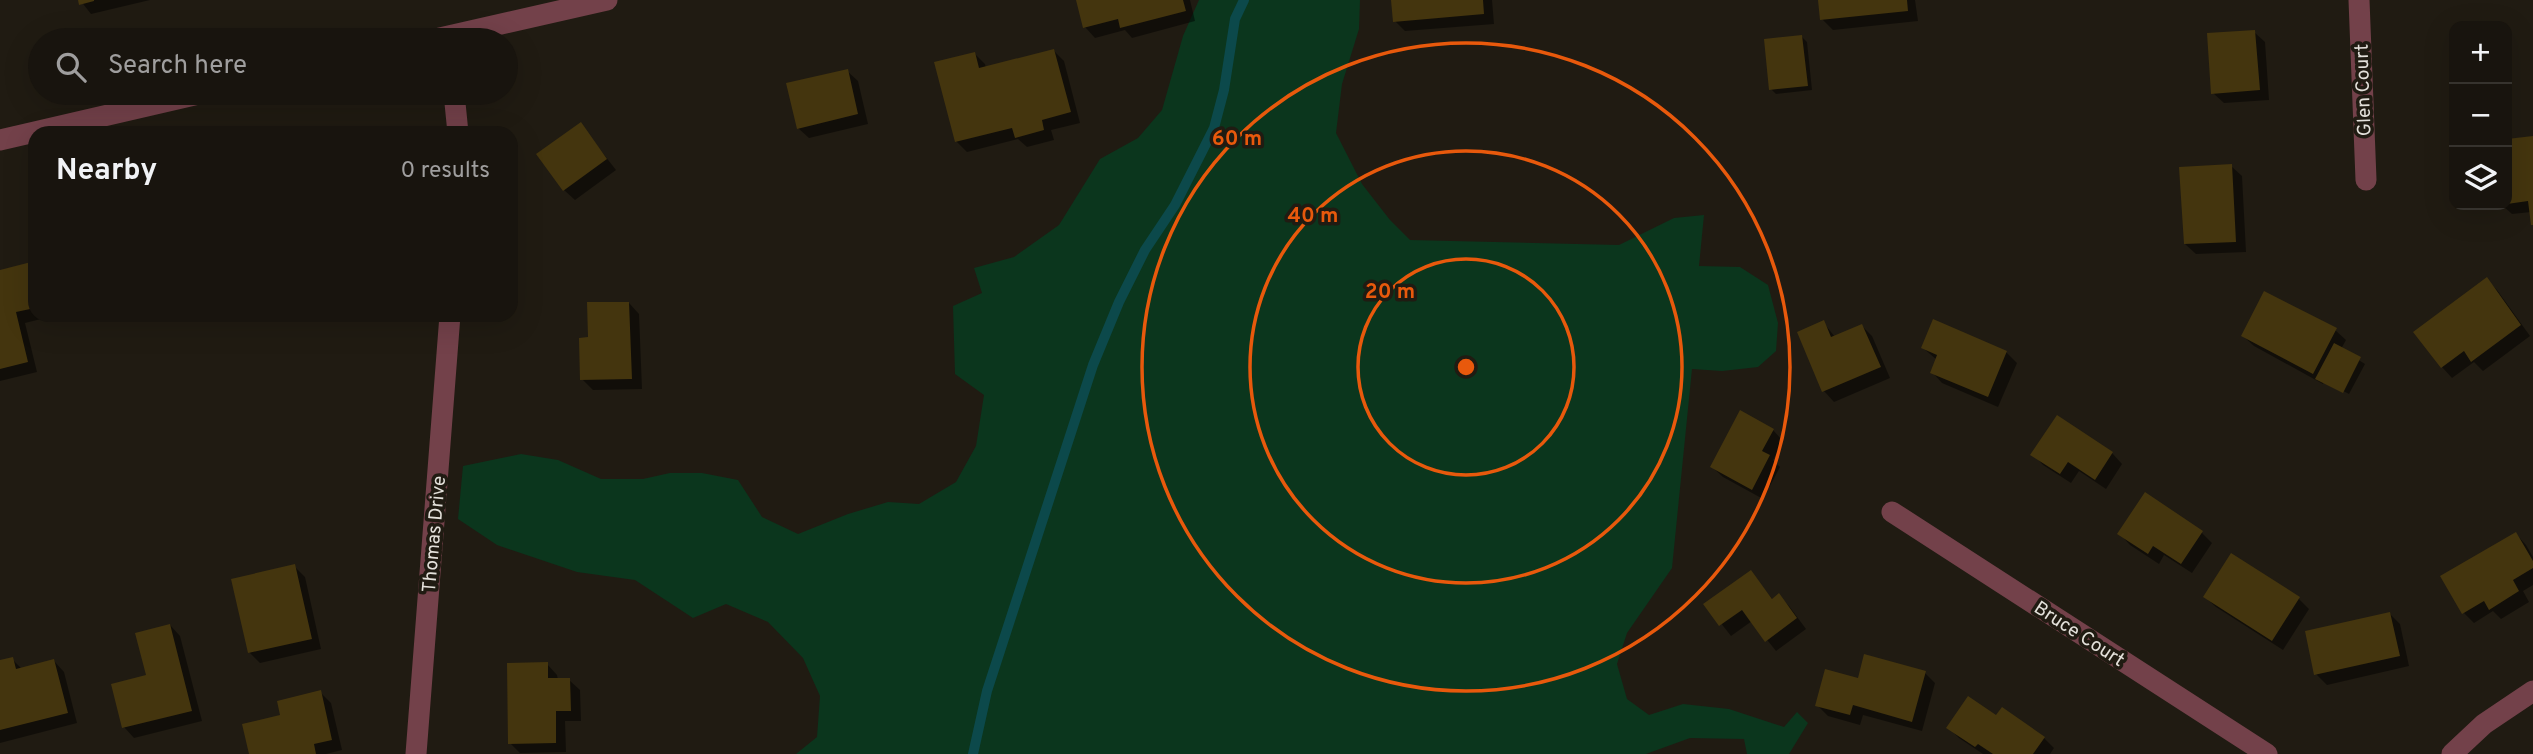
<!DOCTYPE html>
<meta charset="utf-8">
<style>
body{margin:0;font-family:Overpass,sans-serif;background:#25211c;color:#f1f3f6}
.controls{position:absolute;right:21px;top:21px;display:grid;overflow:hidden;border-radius:14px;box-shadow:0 7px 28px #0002}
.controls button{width:63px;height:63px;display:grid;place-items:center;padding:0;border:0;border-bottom:2px solid #36332e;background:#18140e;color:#f1f3f6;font:35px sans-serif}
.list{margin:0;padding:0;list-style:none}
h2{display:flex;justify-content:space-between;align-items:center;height:91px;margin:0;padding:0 28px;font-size:30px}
h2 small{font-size:23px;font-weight:400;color:#9f9e9e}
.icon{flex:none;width:38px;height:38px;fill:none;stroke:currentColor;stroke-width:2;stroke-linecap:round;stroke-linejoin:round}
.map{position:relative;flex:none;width:2533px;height:754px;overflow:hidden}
.search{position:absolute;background:#18140e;box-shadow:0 7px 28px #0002;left:28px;top:28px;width:490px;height:77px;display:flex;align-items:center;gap:18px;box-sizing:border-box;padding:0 24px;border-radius:38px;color:#9f9e9e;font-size:26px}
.panel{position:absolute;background:#18140e;box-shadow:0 7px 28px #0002;left:28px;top:126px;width:490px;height:196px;border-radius:21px}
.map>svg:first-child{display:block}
.green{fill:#0b361d}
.shadow{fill:#0007}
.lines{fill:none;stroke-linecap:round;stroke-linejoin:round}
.stream{stroke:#0c494b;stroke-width:10}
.building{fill:#44350e}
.minor{stroke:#73414a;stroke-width:21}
.ring{fill:none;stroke:#e8590c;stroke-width:3.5}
.labels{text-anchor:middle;stroke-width:7;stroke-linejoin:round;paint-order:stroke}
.street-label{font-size:19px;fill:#e4e1db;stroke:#201b12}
.centre{fill:#e8590c;stroke:#201b12;stroke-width:3.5}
.ring-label{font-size:21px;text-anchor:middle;font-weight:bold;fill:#e8590c;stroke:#201b12;stroke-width:7;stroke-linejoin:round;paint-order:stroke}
</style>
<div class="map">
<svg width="2533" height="754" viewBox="0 0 2533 754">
<rect width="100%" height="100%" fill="#201b12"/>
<!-- green -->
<path class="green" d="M 1199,0 L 1360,0 L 1359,29 L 1342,84 L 1336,133 L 1362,184 L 1390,220 L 1410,240 L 1619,245 L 1674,218 L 1704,215 L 1699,266 L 1740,267 L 1768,285 L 1778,323 L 1776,351 L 1758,367 L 1722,371 L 1692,369 L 1672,568 L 1627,633 L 1617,664 L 1627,699 L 1649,715 L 1683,704 L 1729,709 L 1784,727 L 1797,712 L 1808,723 L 1789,754 L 1747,754 L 1744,739 L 1690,738 L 1646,754 L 796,754 L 817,737 L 820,696 L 803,658 L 768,622 L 726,604 L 693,618 L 635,580 L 577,572 L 497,545 L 458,519 L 463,466 L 521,454 L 558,460 L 601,479 L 643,479 L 670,473 L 702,473 L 738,480 L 762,517 L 798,534 L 848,514 L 888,502 L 919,504 L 956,482 L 976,446 L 984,395 L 955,374 L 953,306 L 982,293 L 974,268 L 1014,257 L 1059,225 L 1100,159 L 1138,138 L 1162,110 L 1183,36 Z"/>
<!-- shadow -->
<path class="shadow" d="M 80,0 L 150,0 L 91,14 Z
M 1077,0 L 1190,0 L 1195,21 L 1132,38 L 1125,30 L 1095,38 L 1085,27 Z
M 1393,0 L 1492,0 L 1494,24 L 1405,31 L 1395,21 Z
M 1820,0 L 1915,0 L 1918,21 L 1833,30 L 1822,19 Z
M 2254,32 L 2265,42 L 2269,100 L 2224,103 L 2213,93 Z
M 1802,37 L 1807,42 L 1812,90 L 1776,94 L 1771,89 Z
M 1054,51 L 1064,61 L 1080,123 L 1051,130 L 1054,140 L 1027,147 L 1018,139 L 967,152 L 956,141 L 975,54 L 985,64 L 986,68 Z
M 847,71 L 858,81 L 868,124 L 809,138 L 798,128 Z
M 580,124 L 616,170 L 575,200 L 564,190 Z
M 2533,138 L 2533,224 L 2531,212 L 2512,214 L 2502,205 L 2507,205 L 2507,141 Z
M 2231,166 L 2242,176 L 2246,252 L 2196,254 L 2185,244 Z
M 35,263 L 35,315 L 57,315 L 25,323 L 37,372 L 0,381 L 0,272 Z
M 2487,280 L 2497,290 L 2530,336 L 2483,371 L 2474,362 L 2452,378 L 2442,367 Z
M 629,303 L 639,314 L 642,389 L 593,390 L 582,379 L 590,339 Z
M 1823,322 L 1835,337 L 1862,326 L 1872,336 L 1890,378 L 1834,402 L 1824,391 Z
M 2335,330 L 2346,340 L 2341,349 L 2365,364 L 2349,394 L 2324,381 L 2323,384 L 2254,346 L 2243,336 Z
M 1923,348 L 2006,352 L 2017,363 L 1998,407 L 1942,383 L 1932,372 L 1937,360 Z
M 1773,430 L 1783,441 L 1773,460 L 1780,467 L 1763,499 L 1723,477 L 1712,467 Z
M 2112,453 L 2122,464 L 2106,489 L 2079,471 L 2071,483 L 2043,465 L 2033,454 Z
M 2202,533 L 2212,543 L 2192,573 L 2164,555 L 2159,564 L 2130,545 L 2120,534 Z
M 2516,534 L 2526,545 L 2533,557 L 2533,585 L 2523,591 L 2529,602 L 2501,619 L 2493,611 L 2474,623 L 2464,613 Z
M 294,566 L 305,577 L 321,649 L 260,663 L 250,653 Z
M 1751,572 L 1773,600 L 1779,596 L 1789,606 L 1806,629 L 1776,651 L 1752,621 L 1731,636 L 1706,604 Z
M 2205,597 L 2298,598 L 2309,609 L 2283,650 L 2216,607 Z
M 2390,614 L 2400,624 L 2409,666 L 2327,685 L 2316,674 Z
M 170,625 L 180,636 L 202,721 L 134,738 L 124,727 Z
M 12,659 L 22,669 L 54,661 L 64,672 L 77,723 L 0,743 L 0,662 Z
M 547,664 L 557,675 L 558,680 L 569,680 L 580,690 L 581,721 L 565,721 L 566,752 L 520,753 L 510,743 Z
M 1925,673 L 1935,683 L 1922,731 L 1863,715 L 1860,725 L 1828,716 L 1817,705 L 1859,680 Z
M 320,692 L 331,703 L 342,750 L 326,754 L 251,754 L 282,716 Z
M 1997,717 L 2044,738 L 2054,748 L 2050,754 L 1983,754 L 1959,738 L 1949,728 Z"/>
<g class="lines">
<!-- stream -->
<path class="stream" d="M 973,754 L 987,691 L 1093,365 L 1119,302 L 1145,250 L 1175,205 L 1214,128 L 1224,90 L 1235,19 L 1244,0"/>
</g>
<!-- building -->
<path class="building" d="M 78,0 L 94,0 L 94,1 L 79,5 Z
M 1076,0 L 1183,0 L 1186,11 L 1120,28 L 1118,19 L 1083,28 Z
M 1391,0 L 1483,0 L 1484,14 L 1393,22 Z
M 1818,0 L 1907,0 L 1908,11 L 1820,20 Z
M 2255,30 L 2260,90 L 2211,94 L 2207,33 Z
M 1802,35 L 1808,86 L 1769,90 L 1764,39 Z
M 1054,49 L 1071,112 L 1042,120 L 1044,130 L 1015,138 L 1012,128 L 955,142 L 934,62 L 975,52 L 979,68 Z
M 848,69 L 858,114 L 797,129 L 786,83 Z
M 581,122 L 607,159 L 563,191 L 536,154 Z
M 2533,136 L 2533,225 L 2531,225 L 2528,201 L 2507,204 L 2507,139 Z
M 2232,164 L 2236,242 L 2184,244 L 2179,167 Z
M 35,261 L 35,308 L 16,312 L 28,362 L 0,369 L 0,270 Z
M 2487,277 L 2521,325 L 2471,362 L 2464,351 L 2441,368 L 2413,332 Z
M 2264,291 L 2337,328 L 2313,374 L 2241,336 Z
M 587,302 L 629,302 L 632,379 L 580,380 L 579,338 L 588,337 Z
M 1933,319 L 2007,351 L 1988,397 L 1930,373 L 1937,355 L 1921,348 Z
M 1824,320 L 1831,337 L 1862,324 L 1881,367 L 1822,392 L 1797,332 Z
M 2334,343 L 2361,357 L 2343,393 L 2315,379 Z
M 1740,410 L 1774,429 L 1762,451 L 1770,455 L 1752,490 L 1710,467 Z
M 2057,415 L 2113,452 L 2095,480 L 2068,462 L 2060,474 L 2030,455 Z
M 2145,492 L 2203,531 L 2181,564 L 2153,546 L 2148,554 L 2117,534 Z
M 2516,532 L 2533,561 L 2533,568 L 2513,580 L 2519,591 L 2489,610 L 2484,601 L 2462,614 L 2440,576 Z
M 2231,553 L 2300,597 L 2272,641 L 2203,597 Z
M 295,564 L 312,639 L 248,653 L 231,579 Z
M 1751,570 L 1772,599 L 1779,593 L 1797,618 L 1765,642 L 1742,610 L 1719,626 L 1703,604 Z
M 2390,612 L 2400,656 L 2314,675 L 2305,631 Z
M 170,624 L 192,711 L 122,728 L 111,684 L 146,675 L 135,633 Z
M 1864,654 L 1926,671 L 1912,722 L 1853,705 L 1850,715 L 1815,706 L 1825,669 L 1858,678 Z
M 13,657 L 16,669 L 54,659 L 68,713 L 0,730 L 0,660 Z
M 548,662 L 548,678 L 570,678 L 571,711 L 556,711 L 556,743 L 508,744 L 507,663 Z
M 321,690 L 332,740 L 314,744 L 316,754 L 249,754 L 242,724 L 280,715 L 277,701 Z
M 1968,696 L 1996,715 L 2002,707 L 2045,737 L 2033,754 L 1993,754 L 1978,744 L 1975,747 L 1946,728 Z"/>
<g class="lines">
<!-- minor -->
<path class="minor" d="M 2359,0 L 2366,180
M 431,40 L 607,0
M 454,93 L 458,133
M 0,140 L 203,93
M 1892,512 L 2267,754
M 416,754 L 450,315
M 2452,754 L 2484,724 L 2533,691"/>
</g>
<!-- distance rings -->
<g class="ring">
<circle cx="1466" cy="367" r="108"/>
<circle cx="1466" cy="367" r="216"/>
<circle cx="1466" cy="367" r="324"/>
</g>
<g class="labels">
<!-- street labels -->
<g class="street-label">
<text transform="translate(2362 90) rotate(-92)" y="7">Glen Court</text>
<text transform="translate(433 534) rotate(-85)" y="7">Thomas Drive</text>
<text transform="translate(2080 633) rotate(33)" y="7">Bruce Court</text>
</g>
</g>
<circle cx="1466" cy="367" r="10" class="centre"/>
<g class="ring-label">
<text x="1237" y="145">60 m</text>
<text x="1313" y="222">40 m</text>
<text x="1390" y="298">20 m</text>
</g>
</svg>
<div class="controls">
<button>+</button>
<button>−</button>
<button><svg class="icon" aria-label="layers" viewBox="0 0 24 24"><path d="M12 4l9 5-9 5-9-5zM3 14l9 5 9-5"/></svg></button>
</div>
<div class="search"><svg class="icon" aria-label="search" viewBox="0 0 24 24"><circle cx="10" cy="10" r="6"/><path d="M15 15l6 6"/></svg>Search here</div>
<section class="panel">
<h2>Nearby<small>0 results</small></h2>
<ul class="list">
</ul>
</section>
</div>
